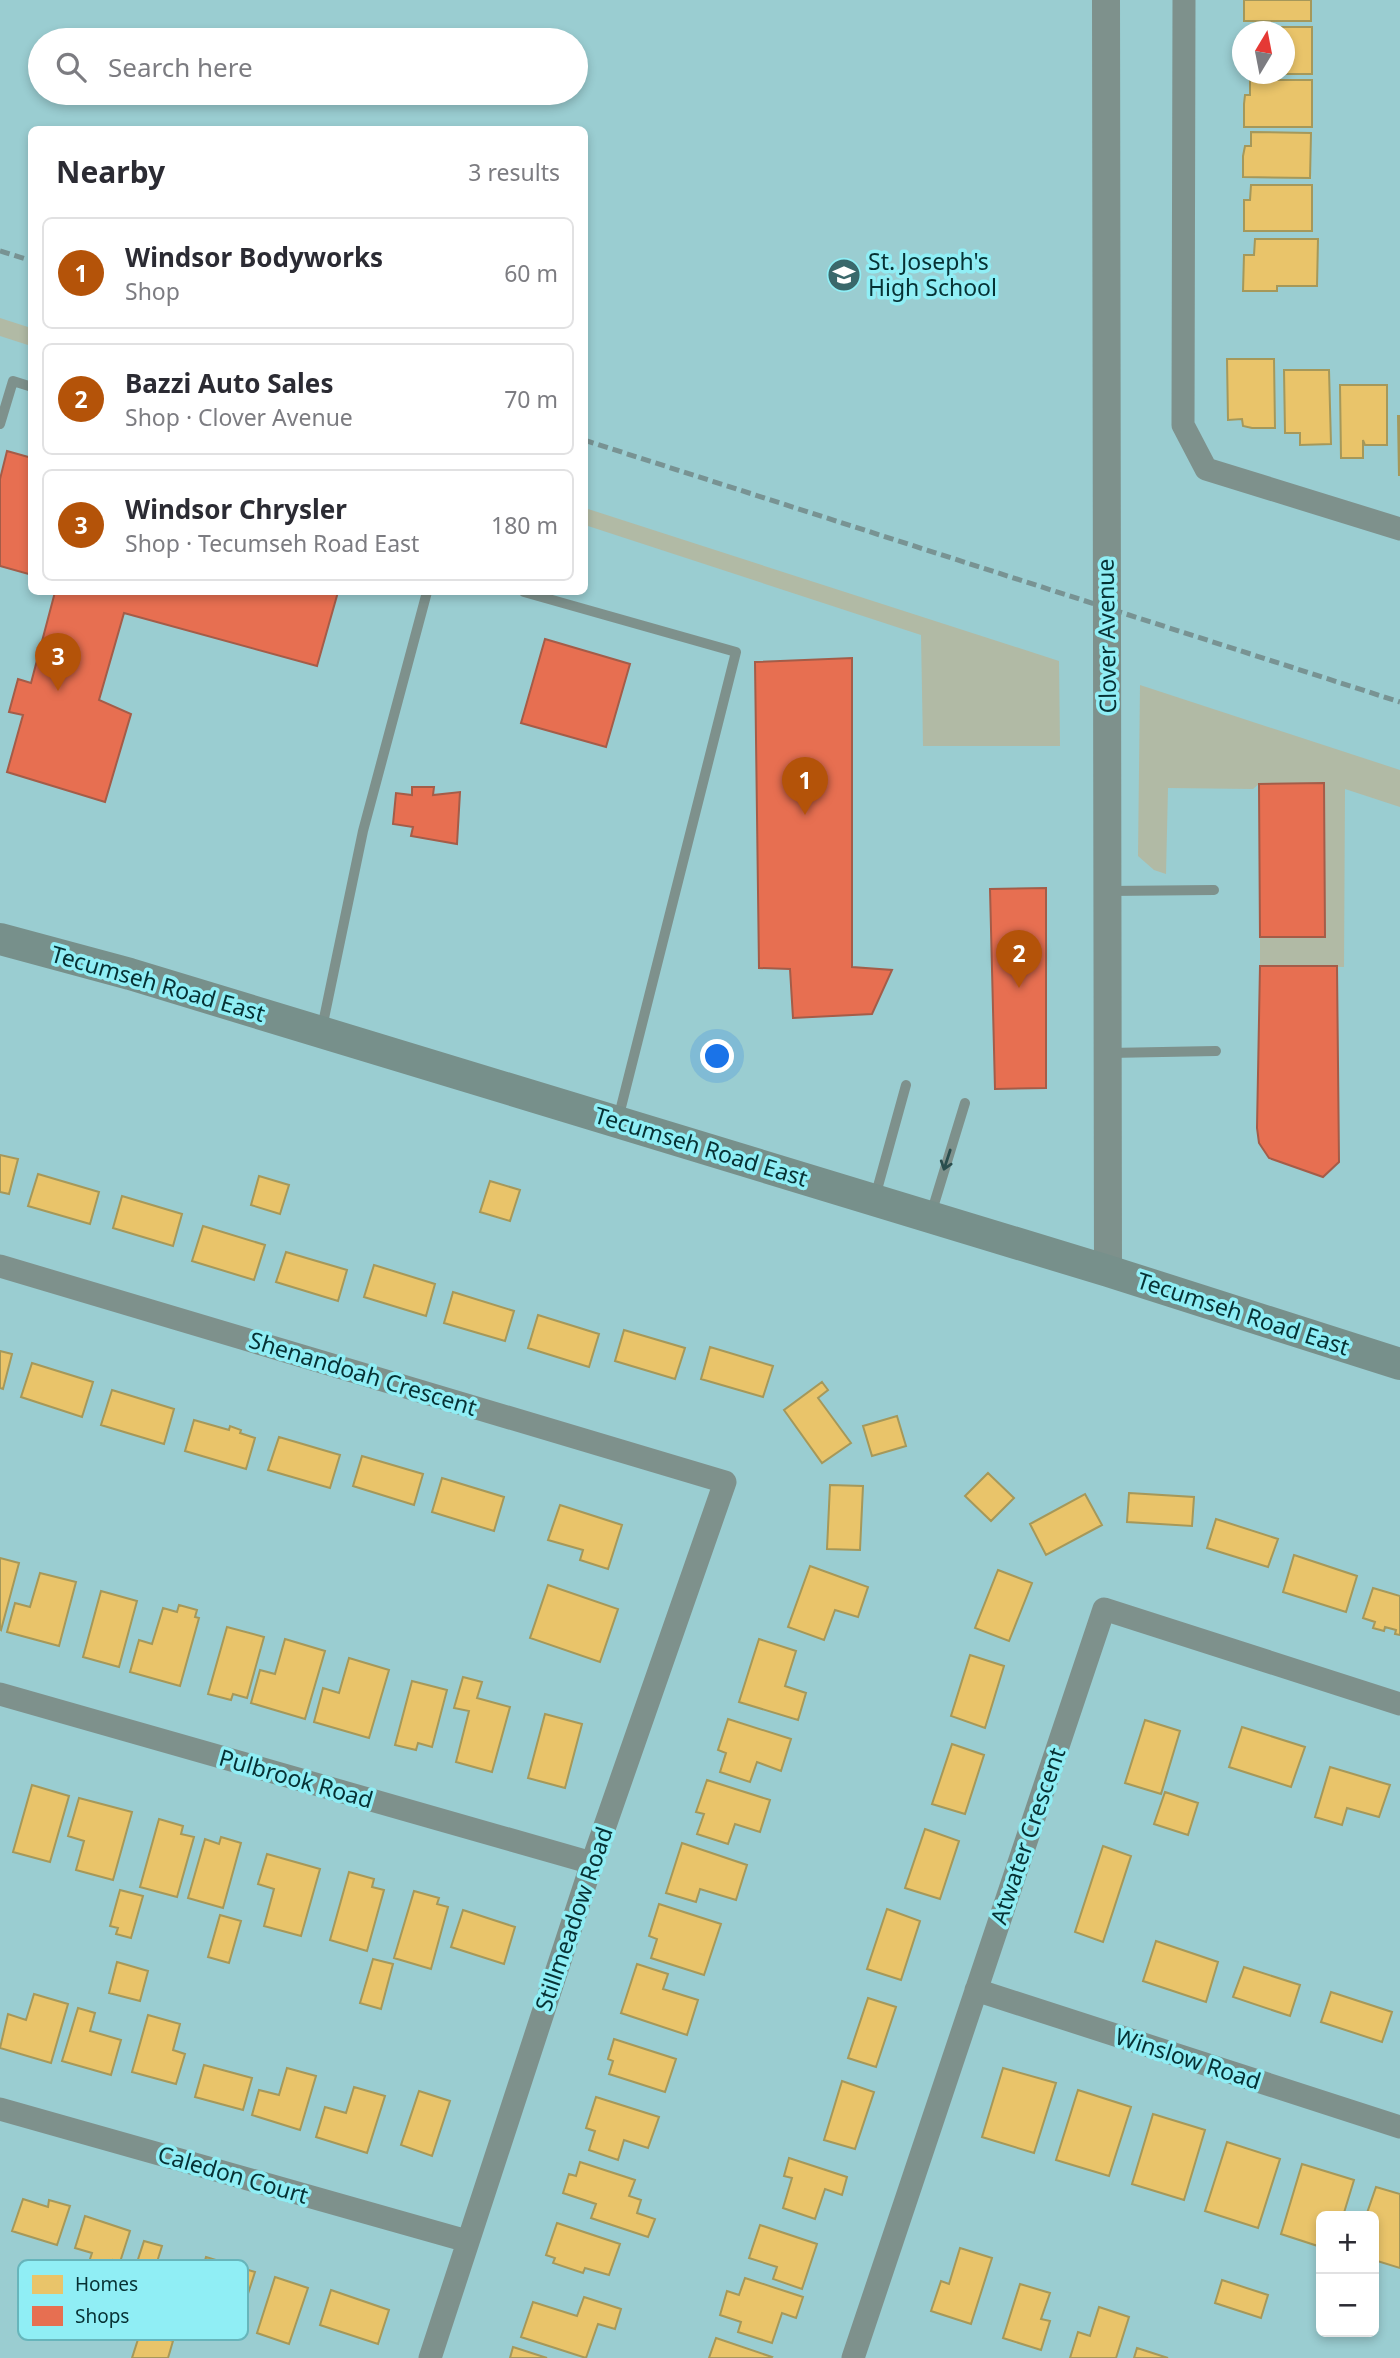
<!DOCTYPE html>
<meta charset="utf-8">
<style>
body{margin:0;font-family:"Noto Sans",sans-serif;background:#f7f7f7;color:#2b2b33}
.controls{position:absolute;right:21px;bottom:21px;display:grid;overflow:hidden;border-radius:10px;box-shadow:0 4px 10px #0003}
.controls button{width:63px;height:63px;display:grid;place-items:center;padding:0;border:0;border-bottom:2px solid #e1e1e2;background:#fff;color:#2b2b33;font:35px sans-serif}
.compass{position:absolute;left:1232px;top:21px;width:63px;height:63px;border-radius:50%;background:#fff;box-shadow:0 4px 10px #0003;rotate:10deg}
.you{position:absolute;left:718px;top:1057px;width:24px;height:24px;margin:-18px;border:5px solid #fff;border-radius:50%;background:#1a73e8;box-shadow:0 0 0 10px #1a73e833}
.badge{display:grid;place-items:center;width:46px;height:46px;border-radius:50%;background:#b45309;color:#fff;font-size:23px;font-weight:700}
.pin{position:absolute;translate:-50% -58px;filter:drop-shadow(0 2px 4px #0008)}
.pin::after{content:'';position:absolute;top:37px;width:24px;height:21px;background:inherit;clip-path:polygon(0 0,100% 0,50% 100%)}
.list{margin:0;padding:0;list-style:none}
h2{display:flex;justify-content:space-between;align-items:center;height:91px;margin:0;padding:0 28px;font-size:30px}
h2 small{font-size:23px;font-weight:400;color:#7c7c81}
.list li{display:grid;grid-template-columns:46px 1fr auto;gap:21px;align-items:center;box-sizing:border-box;height:112px;margin:0 14px 14px;padding:0 14px;border:2px solid #e1e1e2;border-radius:10px}
.list b{display:block;font-size:26px;white-space:nowrap}
.list p{margin:0;font-size:23px;white-space:nowrap;color:#7c7c81}
.list em{font-size:23px;font-style:normal;color:#7c7c81}
.icon{flex:none;width:38px;height:38px;fill:none;stroke:currentColor;stroke-width:2;stroke-linecap:round;stroke-linejoin:round}
.map{position:relative;flex:none;width:1400px;height:2358px;overflow:hidden}
.search{position:absolute;background:#fff;box-shadow:0 4px 10px #0003;left:28px;top:28px;width:560px;height:77px;display:flex;align-items:center;gap:18px;box-sizing:border-box;padding:0 24px;border-radius:38px;color:#7c7c81;font-size:26px}
.panel{position:absolute;background:#fff;box-shadow:0 4px 10px #0003;left:28px;top:126px;width:560px;height:469px;border-radius:10px}
.map>svg:first-child{display:block}
.green{fill:#b1baa5}
.homes{fill:#e9c46a;stroke:#a5985a;stroke-width:2}
.shops{fill:#e76f51;stroke:#a45c48;stroke-width:2}
.lines{fill:none;stroke-linecap:round;stroke-linejoin:round}
.service{stroke:#7e918c;stroke-width:10}
.minor{stroke:#7e918c;stroke-width:23}
.tertiary{stroke:#7e918c;stroke-width:28}
.secondary{stroke:#77908b;stroke-width:32}
.rail{stroke:#789393;stroke-width:5;stroke-dasharray:10 5;stroke-linecap:butt}
.oneway{stroke:#2a4e4e}
.labels{text-anchor:middle;stroke-width:7;stroke-linejoin:round;paint-order:stroke}
.poi-label{font-size:23px;fill:#063134;stroke:#90eef5;text-anchor:start}
.street-label{font-size:23px;fill:#063134;stroke:#90eef5}
.key{fill:#90eef5;stroke:#67b5bb;stroke-width:2}
.key-label{font-size:19px;fill:#063134}
</style>
<div class="map">
<svg width="1400" height="2358" viewBox="0 0 1400 2358">
<rect width="100%" height="100%" fill="#9acdd1"/>
<!-- green -->
<path class="green" d="M 0,318 L 31,328 L 31,346 L 0,336 Z
M 585,508 L 1059,661 L 1060,746 L 923,746 L 921,635 L 585,525 Z
M 1140,685 L 1400,770 L 1400,807 L 1345,789 L 1344,967 L 1260,966 L 1260,937 L 1325,937 L 1324,784 L 1259,784 L 1253,789 L 1168,788 L 1166,874 L 1154,870 L 1138,856 Z"/>
<!-- homes -->
<path class="homes" d="M 1244,0 L 1311,0 L 1311,21 L 1244,21 Z
M 1250,27 L 1312,27 L 1312,74 L 1244,74 L 1284,74 L 1284,32 L 1250,32 Z
M 1250,80 L 1312,80 L 1312,127 L 1244,127 L 1244,104 L 1245,95 L 1250,95 Z
M 1251,132 L 1311,133 L 1310,178 L 1243,177 L 1243,156 L 1245,146 L 1251,146 Z
M 1251,185 L 1312,185 L 1312,231 L 1244,231 L 1244,200 L 1250,200 Z
M 1255,239 L 1318,239 L 1317,286 L 1277,286 L 1277,291 L 1243,291 L 1244,255 L 1254,255 Z
M 1227,359 L 1274,359 L 1275,428 L 1252,428 L 1243,426 L 1242,419 L 1228,420 Z
M 1284,370 L 1329,370 L 1331,444 L 1300,445 L 1300,433 L 1285,433 Z
M 1340,385 L 1387,385 L 1387,445 L 1365,445 L 1363,440 L 1363,458 L 1341,458 Z
M 1398,416 L 1400,416 L 1399,476 Z
M 0,1155 L 18,1159 L 9,1194 L 0,1192 Z
M 38,1174 L 99,1192 L 90,1224 L 28,1206 Z
M 259,1176 L 289,1185 L 280,1214 L 251,1205 Z
M 490,1181 L 520,1190 L 510,1221 L 480,1212 Z
M 122,1196 L 182,1214 L 173,1246 L 113,1228 Z
M 203,1226 L 265,1245 L 254,1280 L 192,1261 Z
M 286,1252 L 347,1270 L 338,1301 L 276,1282 Z
M 374,1265 L 435,1284 L 426,1316 L 364,1297 Z
M 453,1292 L 514,1311 L 505,1341 L 444,1323 Z
M 538,1315 L 599,1334 L 589,1367 L 528,1348 Z
M 624,1330 L 685,1348 L 675,1379 L 615,1361 Z
M 710,1347 L 773,1366 L 763,1397 L 701,1379 Z
M 0,1351 L 12,1354 L 3,1389 L 0,1388 Z
M 32,1363 L 93,1382 L 82,1417 L 21,1397 Z
M 822,1382 L 828,1390 L 818,1398 L 851,1443 L 822,1463 L 784,1410 Z
M 112,1390 L 174,1409 L 164,1444 L 101,1425 Z
M 897,1416 L 906,1446 L 872,1456 L 863,1426 Z
M 194,1420 L 229,1430 L 230,1426 L 241,1430 L 240,1433 L 255,1438 L 246,1469 L 185,1451 Z
M 279,1437 L 340,1455 L 330,1488 L 268,1470 Z
M 362,1456 L 423,1474 L 414,1505 L 353,1486 Z
M 988,1473 L 1014,1498 L 991,1521 L 965,1496 Z
M 442,1478 L 504,1497 L 494,1531 L 432,1512 Z
M 830,1485 L 863,1486 L 860,1550 L 827,1549 Z
M 1129,1493 L 1194,1497 L 1192,1526 L 1127,1522 Z
M 1085,1494 L 1102,1525 L 1046,1555 L 1030,1524 Z
M 560,1505 L 622,1525 L 608,1569 L 580,1560 L 583,1550 L 548,1540 Z
M 1216,1519 L 1278,1539 L 1268,1567 L 1207,1548 Z
M 1294,1555 L 1357,1576 L 1346,1612 L 1283,1592 Z
M 0,1558 L 19,1563 L 1,1630 L 0,1629 Z
M 810,1566 L 868,1587 L 858,1617 L 835,1610 L 824,1640 L 788,1627 Z
M 998,1570 L 1032,1583 L 1009,1641 L 975,1628 Z
M 40,1573 L 76,1582 L 59,1646 L 7,1632 L 15,1603 L 30,1607 Z
M 548,1585 L 618,1609 L 600,1662 L 530,1638 Z
M 1373,1588 L 1400,1596 L 1400,1635 L 1395,1634 L 1396,1630 L 1385,1627 L 1384,1631 L 1373,1628 L 1375,1622 L 1363,1618 Z
M 101,1591 L 137,1601 L 119,1667 L 83,1657 Z
M 179,1605 L 197,1610 L 195,1617 L 199,1618 L 180,1686 L 130,1672 L 139,1640 L 152,1644 L 163,1608 L 177,1612 Z
M 227,1627 L 264,1637 L 247,1698 L 233,1694 L 231,1700 L 208,1694 Z
M 285,1639 L 325,1651 L 305,1719 L 251,1703 L 260,1670 L 275,1674 Z
M 759,1639 L 796,1651 L 785,1686 L 806,1693 L 798,1720 L 739,1702 Z
M 970,1655 L 1004,1666 L 985,1728 L 951,1716 Z
M 349,1658 L 389,1670 L 369,1738 L 314,1722 L 323,1688 L 339,1693 Z
M 463,1677 L 482,1682 L 477,1698 L 510,1707 L 492,1772 L 456,1762 L 469,1711 L 454,1708 Z
M 412,1681 L 447,1690 L 432,1747 L 418,1743 L 416,1750 L 395,1745 Z
M 545,1714 L 582,1724 L 565,1788 L 528,1778 Z
M 728,1719 L 791,1739 L 781,1771 L 757,1762 L 750,1782 L 720,1772 L 726,1753 L 718,1750 Z
M 1145,1720 L 1180,1731 L 1161,1794 L 1125,1783 Z
M 1242,1727 L 1305,1747 L 1291,1787 L 1229,1767 Z
M 952,1744 L 984,1755 L 965,1814 L 932,1804 Z
M 1330,1767 L 1390,1785 L 1379,1817 L 1347,1808 L 1342,1825 L 1315,1817 Z
M 707,1780 L 770,1800 L 760,1832 L 735,1824 L 728,1844 L 697,1834 L 704,1814 L 696,1812 Z
M 32,1785 L 69,1796 L 50,1862 L 13,1852 Z
M 1165,1792 L 1198,1803 L 1188,1835 L 1154,1824 Z
M 79,1798 L 132,1812 L 113,1880 L 76,1870 L 84,1841 L 68,1836 Z
M 159,1819 L 183,1826 L 181,1834 L 194,1837 L 177,1897 L 140,1887 Z
M 925,1829 L 959,1841 L 940,1899 L 905,1888 Z
M 221,1837 L 241,1843 L 223,1908 L 188,1898 L 205,1839 L 219,1844 Z
M 682,1843 L 747,1865 L 736,1900 L 700,1889 L 696,1902 L 666,1893 Z
M 1103,1846 L 1131,1856 L 1103,1942 L 1075,1932 Z
M 267,1854 L 320,1869 L 301,1936 L 264,1926 L 274,1889 L 258,1884 Z
M 349,1872 L 374,1879 L 372,1887 L 384,1890 L 367,1951 L 330,1940 Z
M 120,1890 L 143,1896 L 131,1938 L 116,1934 L 118,1928 L 110,1926 Z
M 414,1891 L 439,1898 L 437,1904 L 448,1907 L 431,1969 L 394,1958 Z
M 659,1904 L 721,1924 L 704,1975 L 651,1958 L 657,1939 L 649,1936 Z
M 887,1909 L 920,1921 L 901,1980 L 867,1969 Z
M 463,1910 L 515,1927 L 504,1964 L 451,1947 Z
M 220,1915 L 241,1921 L 229,1963 L 208,1957 Z
M 1156,1941 L 1218,1962 L 1206,2002 L 1143,1981 Z
M 373,1959 L 393,1964 L 381,2009 L 360,2003 Z
M 117,1962 L 148,1971 L 140,2001 L 109,1993 Z
M 637,1964 L 668,1974 L 663,1989 L 698,2000 L 687,2035 L 621,2013 Z
M 1244,1967 L 1300,1985 L 1290,2016 L 1233,1997 Z
M 1331,1992 L 1392,2012 L 1382,2042 L 1321,2022 Z
M 34,1994 L 68,2004 L 51,2063 L 0,2048 L 8,2014 L 26,2020 Z
M 868,1998 L 896,2007 L 876,2067 L 848,2058 Z
M 78,2008 L 95,2013 L 90,2031 L 121,2040 L 111,2075 L 62,2061 Z
M 148,2015 L 180,2024 L 173,2050 L 185,2054 L 176,2084 L 132,2072 Z
M 614,2039 L 676,2059 L 665,2092 L 609,2074 L 613,2061 L 608,2059 Z
M 204,2065 L 252,2078 L 243,2110 L 195,2097 Z
M 287,2068 L 316,2076 L 300,2130 L 252,2115 L 259,2090 L 279,2095 Z
M 1003,2068 L 1056,2083 L 1034,2153 L 982,2137 Z
M 842,2081 L 874,2092 L 855,2149 L 824,2140 Z
M 354,2087 L 385,2096 L 367,2153 L 316,2137 L 325,2107 L 346,2113 Z
M 1078,2090 L 1131,2107 L 1109,2176 L 1056,2160 Z
M 419,2091 L 450,2101 L 432,2156 L 401,2145 Z
M 596,2097 L 659,2117 L 648,2148 L 624,2140 L 618,2160 L 589,2150 L 595,2131 L 586,2128 Z
M 1153,2114 L 1205,2130 L 1184,2200 L 1132,2184 Z
M 1227,2142 L 1280,2159 L 1258,2228 L 1205,2211 Z
M 789,2158 L 847,2177 L 842,2195 L 825,2189 L 815,2219 L 783,2208 L 792,2178 L 784,2176 Z
M 580,2162 L 635,2180 L 629,2196 L 641,2200 L 637,2213 L 655,2219 L 648,2237 L 591,2218 L 596,2204 L 563,2193 L 569,2174 L 576,2176 Z
M 1302,2164 L 1354,2180 L 1343,2216 L 1321,2216 L 1321,2247 L 1281,2234 Z
M 1376,2187 L 1400,2194 L 1400,2268 L 1374,2260 L 1374,2216 L 1366,2216 Z
M 23,2199 L 48,2207 L 49,2200 L 70,2206 L 57,2245 L 12,2231 Z
M 85,2216 L 130,2231 L 120,2262 L 113,2260 L 109,2272 L 88,2265 L 92,2253 L 75,2248 Z
M 557,2223 L 620,2244 L 609,2275 L 585,2268 L 583,2273 L 553,2263 L 555,2258 L 546,2255 Z
M 760,2225 L 817,2244 L 802,2289 L 773,2279 L 777,2267 L 749,2258 Z
M 144,2241 L 162,2246 L 157,2262 L 185,2271 L 175,2303 L 169,2301 L 166,2309 L 126,2296 Z
M 960,2248 L 992,2258 L 971,2324 L 931,2311 L 941,2281 L 949,2284 Z
M 206,2257 L 255,2272 L 244,2306 L 230,2302 L 225,2317 L 191,2306 Z
M 275,2277 L 308,2288 L 289,2344 L 257,2333 Z
M 745,2278 L 803,2297 L 796,2318 L 782,2313 L 772,2343 L 738,2332 L 741,2322 L 720,2315 L 727,2291 L 739,2295 Z
M 1222,2280 L 1268,2295 L 1261,2318 L 1215,2303 Z
M 1020,2284 L 1050,2293 L 1041,2319 L 1050,2321 L 1041,2350 L 1003,2338 Z
M 331,2290 L 389,2310 L 378,2344 L 320,2325 Z
M 584,2297 L 621,2309 L 615,2329 L 598,2324 L 586,2358 L 521,2337 L 533,2302 L 577,2316 Z
M 1099,2307 L 1129,2317 L 1116,2358 L 1070,2358 L 1078,2332 L 1090,2336 Z
M 141,2330 L 173,2341 L 168,2358 L 132,2358 Z
M 716,2338 L 772,2357 L 771,2358 L 709,2358 Z
M 513,2347 L 547,2358 L 510,2358 Z
M 1137,2348 L 1168,2358 L 1134,2358 Z"/>
<!-- shops -->
<path class="shops" d="M 7,451 L 32,458 L 32,575 L 0,566 L 0,479 Z
M 55,592 L 338,592 L 317,666 L 124,613 L 99,700 L 131,714 L 105,802 L 7,772 L 23,715 L 9,712 L 18,679 L 31,683 Z
M 545,639 L 630,664 L 606,747 L 521,723 Z
M 852,658 L 852,967 L 892,970 L 872,1014 L 793,1018 L 790,969 L 759,968 L 755,662 Z
M 1324,783 L 1325,937 L 1260,937 L 1259,784 Z
M 412,787 L 434,787 L 433,795 L 460,792 L 457,844 L 411,836 L 413,827 L 393,824 L 396,793 L 412,795 Z
M 1046,888 L 1046,1088 L 995,1089 L 990,889 Z
M 1260,966 L 1337,966 L 1339,1162 L 1323,1177 L 1269,1158 L 1259,1143 L 1257,1128 Z"/>
<g class="lines">
<!-- service -->
<path class="service" d="M 0,424 L 13,381 L 32,387
M 524,592 L 736,652 L 618,1119
M 1108,891 L 1214,890
M 322,1028 L 363,831 L 427,592
M 1109,1053 L 1216,1051
M 875,1197 L 906,1085
M 931,1214 L 965,1103"/>
<!-- minor -->
<path class="minor" d="M 1184,0 L 1183,425 L 1206,469 L 1400,529
M 0,1266 L 725,1482 L 592,1863 L 430,2358
M 0,1694 L 592,1863
M 976,1990 L 1400,2127
M 0,2109 L 467,2241
M 853,2358 L 1104,1609 L 1400,1704"/>
<!-- tertiary -->
<path class="tertiary" d="M 1106,0 L 1108,1271"/>
<!-- secondary -->
<path class="secondary" d="M 0,939 L 130,974 L 1108,1271 L 1400,1364"/>
<!-- rail -->
<path class="rail" d="M 0,251 L 32,261
M 584,440 L 1400,702"/>
</g>
<!-- one-way arrows -->
<defs><path id="oneway-shaft" d="M-6 0H5M1.5-3L5.5 0L1.5 3" fill="none" stroke-width="1.6" stroke-linecap="round" stroke-linejoin="round" transform="scale(1.75)"/></defs>
<use class="oneway" href="#oneway-shaft" transform="translate(947 1160) rotate(108)"/>
<!-- icons -->
<defs>
<symbol id="school-disc" viewBox="-11 -11 22 22"><circle r="9.5" fill="#3a686b" stroke="#90eef5"/><path d="M0-5L7-2L0 1L-7-2ZM-4 1L0 2.5L4 1V4Q0 6-4 4Z" fill="#fff"/></symbol>
</defs>
<g fill-rule="evenodd">
<use href="#school-disc" x="825" y="256" width="38" height="38"/>
</g>
<g class="labels">
<!-- poi labels -->
<g class="poi-label">
<text x="868" y="270">St. Joseph's<tspan x="868" dy="26">High School</tspan></text>
</g>
<!-- street labels -->
<g class="street-label">
<text transform="translate(1107 636) rotate(-91)" y="8">Clover Avenue</text>
<text transform="translate(158 984) rotate(16)" y="8">Tecumseh Road East</text>
<text transform="translate(701 1147) rotate(17)" y="8">Tecumseh Road East</text>
<text transform="translate(1243 1314) rotate(18)" y="8">Tecumseh Road East</text>
<text transform="translate(363 1374) rotate(17)" y="8">Shenandoah Crescent</text>
<text transform="translate(296 1779) rotate(16)" y="8">Pulbrook Road</text>
<text transform="translate(1028 1836) rotate(-71)" y="8">Atwater Crescent</text>
<text transform="translate(574 1919) rotate(-71)" y="8">Stillmeadow Road</text>
<text transform="translate(1188 2059) rotate(18)" y="8">Winslow Road</text>
<text transform="translate(233 2175) rotate(16)" y="8">Caledon Court</text>
</g>
</g>
<!-- legend -->
<rect x="18" y="2260" width="230" height="80" rx="10" class="key"/>
<rect x="32" y="2275" width="31" height="19" fill="#e9c46a"/>
<rect x="32" y="2306" width="31" height="20" fill="#e76f51"/>
<g class="key-label">
<text x="75" y="2291">Homes</text>
<text x="75" y="2323">Shops</text>
</g>
</svg>
<div class="controls">
<button>+</button>
<button>−</button>
</div>
<svg class="compass" viewBox="-18 -18 36 36"><path d="M0-13l5 13h-10z" fill="#e53935"/><path d="M0 13l5-13h-10z" fill="#7c7c81"/></svg>
<div class="you"></div>
<div class="pin badge" style="left:805px;top:815px">1</div>
<div class="pin badge" style="left:1019px;top:988px">2</div>
<div class="pin badge" style="left:58px;top:691px">3</div>
<div class="search"><svg class="icon" aria-label="search" viewBox="0 0 24 24"><circle cx="10" cy="10" r="6"/><path d="M15 15l6 6"/></svg>Search here</div>
<section class="panel">
<h2>Nearby<small>3 results</small></h2>
<ul class="list">
<li><span class="badge">1</span><div><b>Windsor Bodyworks</b><p>Shop</p></div><em>60 m</em></li>
<li><span class="badge">2</span><div><b>Bazzi Auto Sales</b><p>Shop · Clover Avenue</p></div><em>70 m</em></li>
<li><span class="badge">3</span><div><b>Windsor Chrysler</b><p>Shop · Tecumseh Road East</p></div><em>180 m</em></li>
</ul>
</section>
</div>
